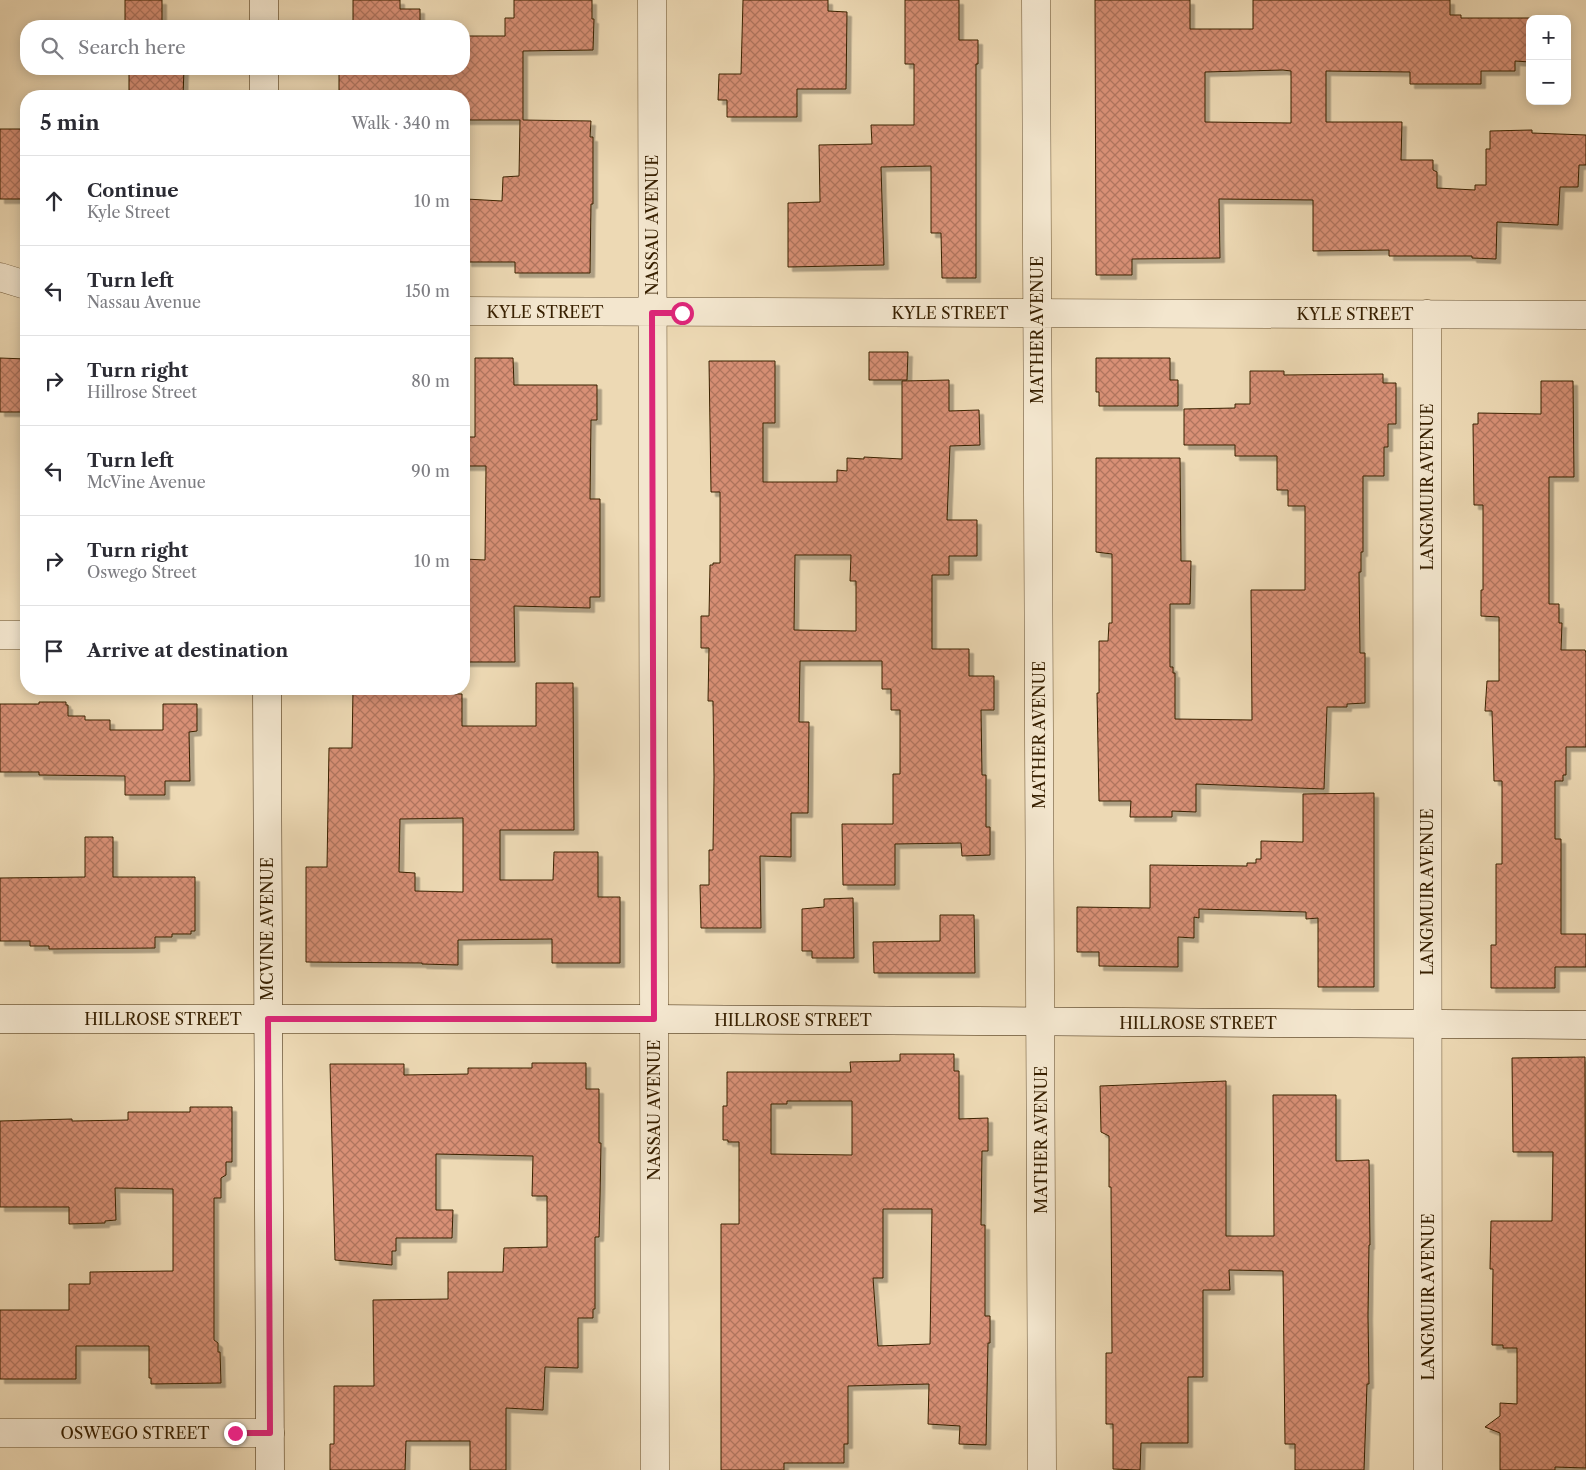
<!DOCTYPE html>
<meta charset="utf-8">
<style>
body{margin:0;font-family:"Libre Caslon Text",serif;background:#f2f2f3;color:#2b2b33}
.controls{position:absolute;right:15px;top:15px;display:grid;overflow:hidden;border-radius:10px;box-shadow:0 2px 12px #0003}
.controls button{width:45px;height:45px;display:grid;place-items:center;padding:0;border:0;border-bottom:1px solid #e1e1e2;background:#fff;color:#2b2b33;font:25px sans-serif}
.stop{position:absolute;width:15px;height:15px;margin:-11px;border:4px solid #db2777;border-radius:50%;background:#fff}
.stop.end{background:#db2777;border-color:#fff;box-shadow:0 1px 5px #0008}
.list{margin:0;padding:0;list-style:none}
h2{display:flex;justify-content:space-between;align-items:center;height:65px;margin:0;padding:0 20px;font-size:21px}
h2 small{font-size:16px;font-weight:400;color:#7c7c81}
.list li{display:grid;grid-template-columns:32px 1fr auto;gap:15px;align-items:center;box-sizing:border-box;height:90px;padding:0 20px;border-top:1px solid #e1e1e2}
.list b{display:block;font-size:19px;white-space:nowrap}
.list p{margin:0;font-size:16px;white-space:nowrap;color:#7c7c81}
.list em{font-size:16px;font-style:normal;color:#7c7c81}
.icon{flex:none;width:28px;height:28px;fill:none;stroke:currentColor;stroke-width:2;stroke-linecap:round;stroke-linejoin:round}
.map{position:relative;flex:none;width:1586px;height:1470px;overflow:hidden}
.search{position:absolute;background:#fff;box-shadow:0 2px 12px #0003;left:20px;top:20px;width:450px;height:55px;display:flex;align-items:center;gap:12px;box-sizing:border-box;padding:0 18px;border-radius:20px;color:#7c7c81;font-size:19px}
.panel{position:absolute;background:#fff;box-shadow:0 2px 12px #0003;left:20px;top:90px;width:450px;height:605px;border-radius:20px}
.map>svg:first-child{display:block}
.building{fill:url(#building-cross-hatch);stroke:#382000;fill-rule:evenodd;filter:url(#shadow)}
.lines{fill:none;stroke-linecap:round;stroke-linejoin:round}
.street-casing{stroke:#654e2d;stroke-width:29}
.secondary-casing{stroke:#382000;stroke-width:29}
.street{stroke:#f3e6ce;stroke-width:28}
.secondary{stroke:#f3e6ce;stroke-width:28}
.route{stroke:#db2777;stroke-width:6}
.labels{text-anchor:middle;stroke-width:4.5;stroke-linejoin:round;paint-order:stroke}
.street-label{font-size:16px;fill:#382000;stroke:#f3e6ce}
</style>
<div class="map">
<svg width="1586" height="1470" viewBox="0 0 1586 1470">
<defs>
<pattern id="building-cross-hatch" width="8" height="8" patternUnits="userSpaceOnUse" patternTransform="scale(1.25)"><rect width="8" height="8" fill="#d89076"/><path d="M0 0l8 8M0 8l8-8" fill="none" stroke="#b0755e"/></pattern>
<filter id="shadow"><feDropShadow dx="4.5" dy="4.5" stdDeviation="0" flood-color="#0004"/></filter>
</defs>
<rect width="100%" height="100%" fill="#edd9b4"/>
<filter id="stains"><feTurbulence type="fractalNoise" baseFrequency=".004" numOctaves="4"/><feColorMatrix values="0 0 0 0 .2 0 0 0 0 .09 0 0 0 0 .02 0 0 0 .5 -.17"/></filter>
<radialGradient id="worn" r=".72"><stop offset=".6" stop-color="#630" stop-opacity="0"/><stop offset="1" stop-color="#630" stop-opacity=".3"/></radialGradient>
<!-- building -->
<path class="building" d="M 125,0 L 162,0 L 162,26 L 125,26 Z
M 353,0 L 400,0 L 400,9 L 420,9 L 420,26 L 353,26 Z
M 514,0 L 592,0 L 592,19 L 594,19 L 593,50 L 523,51 L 523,120 L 591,121 L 590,137 L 593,137 L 593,204 L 591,204 L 590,273 L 515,273 L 515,262 L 467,262 L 466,199 L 502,201 L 503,177 L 519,176 L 520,120 L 464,120 L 464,96 L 339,96 L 339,70 L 353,70 L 353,69 L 464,69 L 464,36 L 505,36 L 505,18 L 514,18 Z
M 743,0 L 828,0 L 828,11 L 847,12 L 846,89 L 797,89 L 797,117 L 727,117 L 727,100 L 718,100 L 719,74 L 741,74 Z
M 905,0 L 959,0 L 959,40 L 978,40 L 978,64 L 976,64 L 976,278 L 942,278 L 941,233 L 931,233 L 931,166 L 881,167 L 884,265 L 788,267 L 788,203 L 820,202 L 819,145 L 872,144 L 871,125 L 914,125 L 914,64 L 905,64 Z
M 1095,0 L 1190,0 L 1190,29 L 1253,29 L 1253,0 L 1450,0 L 1450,15 L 1461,15 L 1461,18 L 1530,18 L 1530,62 L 1515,61 L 1515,71 L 1481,71 L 1481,84 L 1410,84 L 1410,72 L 1326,71 L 1326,122 L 1402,122 L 1401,160 L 1433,160 L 1433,170 L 1437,172 L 1437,188 L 1475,190 L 1475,185 L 1486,185 L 1486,149 L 1490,149 L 1490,131 L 1532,130 L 1532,133 L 1586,135 L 1586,165 L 1579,165 L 1578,187 L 1560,187 L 1558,225 L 1497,222 L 1496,259 L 1472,258 L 1472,256 L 1389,256 L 1389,250 L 1313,251 L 1313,200 L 1219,199 L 1220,258 L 1132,259 L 1132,275 L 1096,275 ZM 1283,70 L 1291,71 L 1291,123 L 1205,122 L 1205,72 Z
M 129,69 L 184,69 L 183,96 L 129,96 Z
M 0,129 L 26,129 L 26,199 L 0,199 Z
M 869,352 L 908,352 L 907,380 L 869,380 Z
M 0,358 L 26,359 L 25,412 L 0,412 Z
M 475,358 L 513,358 L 514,385 L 597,385 L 597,420 L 591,420 L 590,499 L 600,499 L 600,597 L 590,597 L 590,608 L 514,606 L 515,662 L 465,662 L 464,559 L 485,560 L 486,466 L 464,466 L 464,437 L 475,437 Z
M 1096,358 L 1170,358 L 1170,380 L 1178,380 L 1178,406 L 1099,406 L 1099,392 L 1096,392 Z
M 709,361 L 775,361 L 775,423 L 763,423 L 763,482 L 837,482 L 837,470 L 847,471 L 847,458 L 864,459 L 864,457 L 902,459 L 902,381 L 949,380 L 949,411 L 979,410 L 980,445 L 950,446 L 947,520 L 977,520 L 977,556 L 949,556 L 949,575 L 932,575 L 932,649 L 969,649 L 969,676 L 994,676 L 994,710 L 981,710 L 982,775 L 986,775 L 986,827 L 990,827 L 990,855 L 962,856 L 961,843 L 895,844 L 895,885 L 843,885 L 842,824 L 893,824 L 893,774 L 900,774 L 900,710 L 891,710 L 891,689 L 882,689 L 882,661 L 800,661 L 799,722 L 809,722 L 808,813 L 791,813 L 791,857 L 760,856 L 761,928 L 701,928 L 700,885 L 709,885 L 709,850 L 713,850 L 714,777 L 713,701 L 708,701 L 709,648 L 701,648 L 701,616 L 709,616 L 710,565 L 713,565 L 713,563 L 720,563 L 720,492 L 711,492 ZM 795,555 L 851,555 L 850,581 L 856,581 L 856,631 L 794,630 Z
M 1250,371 L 1284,371 L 1284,375 L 1383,374 L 1383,383 L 1396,383 L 1396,424 L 1388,424 L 1388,447 L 1384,447 L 1384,476 L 1363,476 L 1363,552 L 1361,552 L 1361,572 L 1359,572 L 1360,653 L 1365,653 L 1365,703 L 1347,704 L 1347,707 L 1327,707 L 1324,789 L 1196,784 L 1196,812 L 1172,811 L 1172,817 L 1130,817 L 1131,801 L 1099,801 L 1097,693 L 1099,693 L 1099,641 L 1108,641 L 1109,623 L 1112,623 L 1112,554 L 1096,552 L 1096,458 L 1180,458 L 1181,561 L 1191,561 L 1190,604 L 1170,604 L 1170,667 L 1173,667 L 1173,673 L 1175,673 L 1175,719 L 1252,720 L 1251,590 L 1305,590 L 1305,506 L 1288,506 L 1288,490 L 1277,490 L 1277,456 L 1235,456 L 1235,445 L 1184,445 L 1184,409 L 1235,408 L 1235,404 L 1250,404 Z
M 1541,381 L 1573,381 L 1574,477 L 1549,477 L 1549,604 L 1559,604 L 1559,623 L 1562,623 L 1561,650 L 1585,650 L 1586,653 L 1586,747 L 1566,747 L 1566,775 L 1563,775 L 1563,781 L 1555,781 L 1555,839 L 1561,839 L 1561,934 L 1586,934 L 1586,967 L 1555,967 L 1555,988 L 1491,988 L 1491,945 L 1496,945 L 1496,864 L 1502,864 L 1502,781 L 1494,781 L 1492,711 L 1485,711 L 1487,681 L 1499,681 L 1499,617 L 1481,616 L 1481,590 L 1483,590 L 1483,505 L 1474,505 L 1473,424 L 1478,424 L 1478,413 L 1541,414 Z
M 536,683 L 573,683 L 574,830 L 500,830 L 500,880 L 553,880 L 554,852 L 598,852 L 598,897 L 620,897 L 620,963 L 552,963 L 552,939 L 458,940 L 458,965 L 422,964 L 422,963 L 306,962 L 306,867 L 327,867 L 329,748 L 352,748 L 353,689 L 404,689 L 404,693 L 462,694 L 462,726 L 536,726 ZM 463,818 L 463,892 L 415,891 L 415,873 L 399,872 L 400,819 Z
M 39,702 L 66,702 L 66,705 L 68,705 L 68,716 L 85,716 L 85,720 L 110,720 L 110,730 L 163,730 L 163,704 L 197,704 L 197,731 L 189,732 L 190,781 L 165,781 L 165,795 L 125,795 L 125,776 L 39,775 L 39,772 L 0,772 L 0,704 L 39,704 Z
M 1374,793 L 1374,987 L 1318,987 L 1318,918 L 1306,919 L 1306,912 L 1199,909 L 1199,918 L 1194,917 L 1194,938 L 1178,937 L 1178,967 L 1099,966 L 1099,952 L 1077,952 L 1077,907 L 1150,908 L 1150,865 L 1247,866 L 1247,863 L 1256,863 L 1256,859 L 1261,859 L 1261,841 L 1303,842 L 1303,794 Z
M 85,837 L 113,837 L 113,877 L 195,877 L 195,931 L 191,931 L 191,934 L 172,934 L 172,937 L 155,937 L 155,948 L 49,949 L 49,946 L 30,946 L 30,941 L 0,941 L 0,878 L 85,877 Z
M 853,898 L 854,958 L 812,958 L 812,951 L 802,951 L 802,909 L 824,907 L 824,899 Z
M 940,915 L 974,915 L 975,973 L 874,973 L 873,942 L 940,941 Z
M 900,1054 L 954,1054 L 954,1071 L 959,1071 L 959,1119 L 988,1118 L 988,1151 L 982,1151 L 981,1225 L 985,1225 L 985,1316 L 990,1316 L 990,1343 L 988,1343 L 986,1445 L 959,1444 L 960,1426 L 928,1424 L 929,1384 L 848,1386 L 848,1444 L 844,1444 L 844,1463 L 784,1463 L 784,1470 L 721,1470 L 721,1224 L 739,1224 L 739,1142 L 728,1142 L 728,1140 L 723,1140 L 723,1106 L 727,1106 L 727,1072 L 851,1072 L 850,1062 L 900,1061 ZM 787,1101 L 852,1101 L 852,1155 L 771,1154 L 771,1104 L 787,1104 ZM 883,1209 L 932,1209 L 930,1344 L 878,1346 L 873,1278 L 883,1278 Z
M 1585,1057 L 1586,1468 L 1555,1467 L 1555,1470 L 1500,1470 L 1500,1433 L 1485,1427 L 1500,1416 L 1500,1403 L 1517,1404 L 1517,1348 L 1503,1348 L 1503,1345 L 1492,1345 L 1493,1269 L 1490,1269 L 1491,1221 L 1552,1221 L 1553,1152 L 1513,1152 L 1512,1058 Z
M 532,1063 L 586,1063 L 586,1089 L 599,1089 L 599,1143 L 601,1143 L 600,1197 L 599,1237 L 595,1237 L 595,1309 L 593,1309 L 593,1318 L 578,1318 L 578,1368 L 545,1367 L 543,1410 L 506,1408 L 506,1470 L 470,1470 L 470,1441 L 406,1441 L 405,1470 L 330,1470 L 330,1444 L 334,1444 L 334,1386 L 374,1386 L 373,1300 L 448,1299 L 448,1272 L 503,1272 L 504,1248 L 547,1247 L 547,1196 L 532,1196 L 533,1156 L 436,1154 L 436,1210 L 453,1210 L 452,1238 L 396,1238 L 396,1251 L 392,1251 L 392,1265 L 335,1260 L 330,1064 L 404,1064 L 404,1075 L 468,1074 L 468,1068 L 532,1068 Z
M 1226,1081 L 1226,1236 L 1274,1236 L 1273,1095 L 1336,1095 L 1336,1161 L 1369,1160 L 1370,1245 L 1369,1245 L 1368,1316 L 1369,1384 L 1367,1384 L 1364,1470 L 1295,1470 L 1295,1444 L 1285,1444 L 1283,1271 L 1229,1270 L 1230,1290 L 1203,1290 L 1203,1377 L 1188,1377 L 1188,1443 L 1141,1443 L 1140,1470 L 1113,1469 L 1113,1424 L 1106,1424 L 1106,1353 L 1112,1353 L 1111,1187 L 1109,1187 L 1109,1136 L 1101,1132 L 1100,1086 Z
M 190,1107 L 232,1107 L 232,1162 L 226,1162 L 226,1175 L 221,1178 L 221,1198 L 214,1198 L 214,1340 L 218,1343 L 218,1352 L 220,1352 L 221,1383 L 151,1384 L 151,1378 L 149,1378 L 149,1346 L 76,1346 L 76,1379 L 0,1379 L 0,1310 L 69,1310 L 69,1284 L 90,1284 L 90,1272 L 173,1271 L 173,1189 L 115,1188 L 116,1220 L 105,1221 L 105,1223 L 69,1224 L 69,1207 L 0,1207 L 0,1121 L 72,1119 L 72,1121 L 128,1120 L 128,1112 L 190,1112 Z"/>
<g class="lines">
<defs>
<path id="street" d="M 652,0 L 655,1470
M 1036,0 L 1042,1470
M 0,277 L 26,285
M 464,311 L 1586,315
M 1427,314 L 1428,1470
M 0,635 L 26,635
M 0,1433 L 270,1433"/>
<path id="secondary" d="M 264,0 L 264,26
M 264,69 L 264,96
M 267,689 L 270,1470
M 0,1019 L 654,1019 L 1586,1025"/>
</defs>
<!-- street casing -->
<use href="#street" class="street-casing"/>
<!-- secondary casing -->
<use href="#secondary" class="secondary-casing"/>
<!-- street -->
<use href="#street" class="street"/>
<!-- secondary -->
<use href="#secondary" class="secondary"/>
</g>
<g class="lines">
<!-- route -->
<path class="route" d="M 235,1433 L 270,1433 L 268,1019 L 654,1019 L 652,313 L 682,313"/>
</g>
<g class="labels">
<!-- street labels -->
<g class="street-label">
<text transform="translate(652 225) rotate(-90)" y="6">NASSAU AVENUE</text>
<text x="545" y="318">KYLE STREET</text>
<text x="950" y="319">KYLE STREET</text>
<text x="1355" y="320">KYLE STREET</text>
<text transform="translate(1037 330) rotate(-90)" y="6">MATHER AVENUE</text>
<text transform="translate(1427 487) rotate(-90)" y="6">LANGMUIR AVENUE</text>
<text transform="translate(1039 735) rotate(-90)" y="6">MATHER AVENUE</text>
<text transform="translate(1427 892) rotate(-90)" y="6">LANGMUIR AVENUE</text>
<text transform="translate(267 929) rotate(-90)" y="6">MCVINE AVENUE</text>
<text x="163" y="1025">HILLROSE STREET</text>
<text x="793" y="1026">HILLROSE STREET</text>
<text x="1198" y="1029">HILLROSE STREET</text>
<text transform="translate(654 1110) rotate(-90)" y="6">NASSAU AVENUE</text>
<text transform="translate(1041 1140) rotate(-90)" y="6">MATHER AVENUE</text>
<text transform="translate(1428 1297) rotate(-90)" y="6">LANGMUIR AVENUE</text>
<text x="135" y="1439">OSWEGO STREET</text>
</g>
</g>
<rect width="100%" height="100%" filter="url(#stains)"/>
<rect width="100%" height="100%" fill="url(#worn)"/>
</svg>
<div class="controls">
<button>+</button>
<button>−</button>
</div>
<div class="stop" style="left:682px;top:313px"></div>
<div class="stop end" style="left:235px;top:1433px"></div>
<div class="search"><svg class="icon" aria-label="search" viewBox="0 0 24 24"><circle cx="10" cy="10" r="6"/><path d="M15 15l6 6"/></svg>Search here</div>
<section class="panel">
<h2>5 min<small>Walk · 340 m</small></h2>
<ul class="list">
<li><svg class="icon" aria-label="ahead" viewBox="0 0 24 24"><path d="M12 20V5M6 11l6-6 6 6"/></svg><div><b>Continue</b><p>Kyle Street</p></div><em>10 m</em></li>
<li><svg class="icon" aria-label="left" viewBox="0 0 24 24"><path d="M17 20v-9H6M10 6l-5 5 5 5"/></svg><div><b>Turn left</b><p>Nassau Avenue</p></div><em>150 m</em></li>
<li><svg class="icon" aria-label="right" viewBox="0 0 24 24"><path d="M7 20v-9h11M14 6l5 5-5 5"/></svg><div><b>Turn right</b><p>Hillrose Street</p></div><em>80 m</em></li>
<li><svg class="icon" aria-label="left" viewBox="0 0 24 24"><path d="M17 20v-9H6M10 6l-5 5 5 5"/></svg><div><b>Turn left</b><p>McVine Avenue</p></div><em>90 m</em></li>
<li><svg class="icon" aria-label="right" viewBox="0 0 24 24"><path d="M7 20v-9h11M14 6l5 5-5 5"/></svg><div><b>Turn right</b><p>Oswego Street</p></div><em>10 m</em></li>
<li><svg class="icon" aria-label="arrive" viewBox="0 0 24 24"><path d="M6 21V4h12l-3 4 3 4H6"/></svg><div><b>Arrive at destination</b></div></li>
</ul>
</section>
</div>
